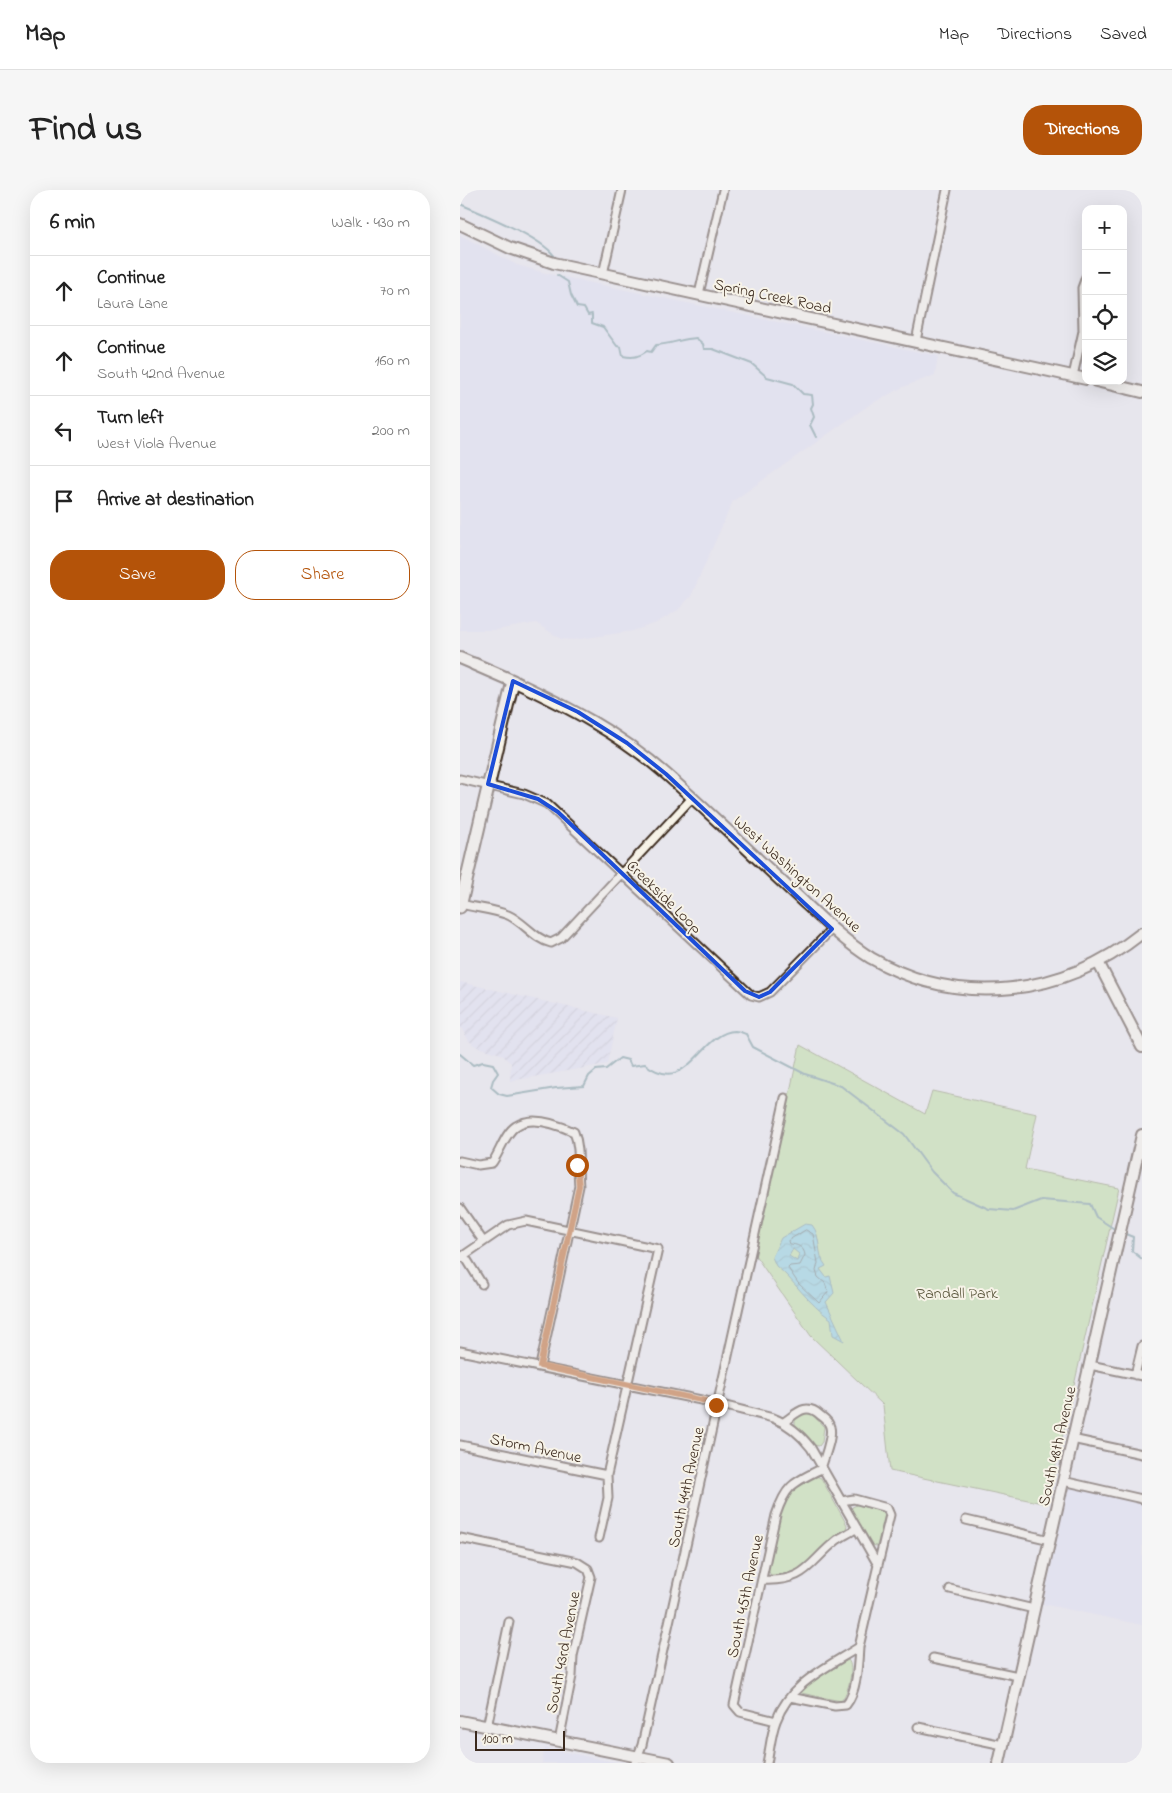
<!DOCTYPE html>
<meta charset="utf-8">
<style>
body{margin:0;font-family:"Indie Flower",sans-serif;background:#f6f6f6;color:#222}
.controls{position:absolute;right:15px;top:15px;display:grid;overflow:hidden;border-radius:10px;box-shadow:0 5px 20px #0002}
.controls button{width:45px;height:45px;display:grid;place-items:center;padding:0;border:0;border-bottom:1px solid #e0e0e0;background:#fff;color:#222;font:25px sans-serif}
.scale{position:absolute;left:15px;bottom:12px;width:90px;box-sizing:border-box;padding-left:5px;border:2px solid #3b2a1e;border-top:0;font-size:14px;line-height:18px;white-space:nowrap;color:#3b2a1e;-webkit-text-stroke:4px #f7f3e8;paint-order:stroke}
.stop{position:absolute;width:15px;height:15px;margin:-11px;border:4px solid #b45309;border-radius:50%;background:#fff}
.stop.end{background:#b45309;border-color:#fff;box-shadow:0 1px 5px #0008}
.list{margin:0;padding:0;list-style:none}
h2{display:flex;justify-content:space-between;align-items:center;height:65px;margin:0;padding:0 20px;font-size:21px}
h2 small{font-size:16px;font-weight:400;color:#767676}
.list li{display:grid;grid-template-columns:32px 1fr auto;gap:15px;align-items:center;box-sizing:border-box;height:70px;padding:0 20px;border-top:1px solid #e0e0e0}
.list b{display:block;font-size:19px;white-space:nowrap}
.list p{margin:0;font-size:16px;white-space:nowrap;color:#767676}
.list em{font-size:16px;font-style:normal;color:#767676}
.actions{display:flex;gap:10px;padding:15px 20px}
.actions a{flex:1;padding:11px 0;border:1px solid #b45309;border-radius:20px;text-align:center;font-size:18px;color:#b45309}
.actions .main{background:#b45309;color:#fff}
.icon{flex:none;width:28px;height:28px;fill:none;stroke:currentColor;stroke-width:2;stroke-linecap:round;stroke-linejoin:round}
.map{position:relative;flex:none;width:682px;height:1573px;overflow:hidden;border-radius:20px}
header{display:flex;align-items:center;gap:30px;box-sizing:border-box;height:70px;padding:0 25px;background:#fff;border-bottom:1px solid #e0e0e0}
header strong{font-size:24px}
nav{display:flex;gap:28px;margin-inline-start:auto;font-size:18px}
.intro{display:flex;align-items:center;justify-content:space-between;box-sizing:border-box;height:120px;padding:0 30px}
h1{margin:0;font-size:35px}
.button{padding:12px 22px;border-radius:20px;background:#b45309;color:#fff;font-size:18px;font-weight:700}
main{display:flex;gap:30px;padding:0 30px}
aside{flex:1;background:#fff;border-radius:20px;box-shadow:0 5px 20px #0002}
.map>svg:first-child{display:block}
.built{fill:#dcddf1}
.industrial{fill:url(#industrial-furrows)}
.park{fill:#b7dc97;stroke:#79835a}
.water{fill:url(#water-waves);stroke:#638a8f;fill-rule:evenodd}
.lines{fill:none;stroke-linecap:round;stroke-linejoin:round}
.shore{stroke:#556a6a;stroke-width:1}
.stream{stroke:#638a8f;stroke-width:2}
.street-casing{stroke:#3b2a1e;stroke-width:11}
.secondary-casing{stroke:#3b2a1e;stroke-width:14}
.primary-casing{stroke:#3b2a1e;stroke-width:15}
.street{stroke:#f7f3e8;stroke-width:7}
.secondary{stroke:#f7f3e8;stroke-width:10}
.primary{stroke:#f7f3e8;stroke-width:11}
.route{stroke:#b45309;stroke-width:6}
.marked{fill:none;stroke:#1d4ed8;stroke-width:4;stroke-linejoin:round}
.labels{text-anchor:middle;stroke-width:4;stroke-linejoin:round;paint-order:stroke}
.street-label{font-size:16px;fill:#3b2a1e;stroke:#f7f3e8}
.park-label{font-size:16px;fill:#5a563c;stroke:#f7f3e8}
</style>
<header>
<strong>Map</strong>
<nav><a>Map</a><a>Directions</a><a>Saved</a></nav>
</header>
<div class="intro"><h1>Find us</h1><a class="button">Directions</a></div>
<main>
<aside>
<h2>6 min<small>Walk · 430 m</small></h2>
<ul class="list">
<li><svg class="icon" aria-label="ahead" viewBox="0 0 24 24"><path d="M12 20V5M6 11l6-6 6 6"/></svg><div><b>Continue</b><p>Laura Lane</p></div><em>70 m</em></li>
<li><svg class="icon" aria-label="ahead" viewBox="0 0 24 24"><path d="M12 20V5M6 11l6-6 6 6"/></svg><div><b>Continue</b><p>South 42nd Avenue</p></div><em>160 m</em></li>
<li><svg class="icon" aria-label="left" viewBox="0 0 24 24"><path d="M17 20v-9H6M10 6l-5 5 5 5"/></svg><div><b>Turn left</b><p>West Viola Avenue</p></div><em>200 m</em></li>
<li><svg class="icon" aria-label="arrive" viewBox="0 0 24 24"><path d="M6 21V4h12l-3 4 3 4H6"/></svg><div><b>Arrive at destination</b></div></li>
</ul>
<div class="actions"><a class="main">Save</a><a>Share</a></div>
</aside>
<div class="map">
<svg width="682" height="1573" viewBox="0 0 682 1573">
<defs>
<pattern id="industrial-furrows" width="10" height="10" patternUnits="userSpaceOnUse" patternTransform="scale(1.25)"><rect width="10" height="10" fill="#dcddf1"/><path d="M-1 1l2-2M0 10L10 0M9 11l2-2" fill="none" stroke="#bebece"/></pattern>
<pattern id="water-waves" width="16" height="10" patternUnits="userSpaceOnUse" patternTransform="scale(1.25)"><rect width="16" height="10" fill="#7dcadb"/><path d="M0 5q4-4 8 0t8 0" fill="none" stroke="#68a4b1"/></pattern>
</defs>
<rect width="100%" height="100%" fill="#e7e6ed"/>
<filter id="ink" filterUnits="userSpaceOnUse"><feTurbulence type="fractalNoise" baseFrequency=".02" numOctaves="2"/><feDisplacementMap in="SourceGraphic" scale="10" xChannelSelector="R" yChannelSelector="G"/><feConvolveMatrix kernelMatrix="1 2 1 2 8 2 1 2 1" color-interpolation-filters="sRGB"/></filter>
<g filter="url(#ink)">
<!-- built -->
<path class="built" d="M 0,45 L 57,75 L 85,83 L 478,166 L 475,185 L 443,197 L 409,215 L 273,311 L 231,406 L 218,420 L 196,433 L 173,441 L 113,450 L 101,449 L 76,433 L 36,440 L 0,440 Z
M 608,1297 L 682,1313 L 682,1435 L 583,1414 Z
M 85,1558 L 159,1573 L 82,1573 Z"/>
<!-- industrial -->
<path class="industrial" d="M 0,792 L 157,828 L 147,874 L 50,891 L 51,873 L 41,864 L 17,857 L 9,851 L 0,836 Z"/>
<!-- park -->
<path class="park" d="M 340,855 L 465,924 L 472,901 L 577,924 L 565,979 L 659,998 L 587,1314 L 430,1281 L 423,1215 L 351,1146 L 295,1065 Z
M 344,1223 L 352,1224 L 364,1237 L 362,1252 L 359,1256 L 353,1255 L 335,1236 L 335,1229 Z
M 356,1286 L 361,1288 L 387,1335 L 386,1339 C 365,1357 341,1387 311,1386 L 308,1379 L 321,1317 L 330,1302 Z
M 397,1315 L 421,1321 L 425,1324 L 417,1356 L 410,1355 L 391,1322 L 392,1317 Z
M 388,1470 C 395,1477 388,1504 381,1511 L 341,1503 L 347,1494 Z"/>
<!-- water -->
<path class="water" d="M 345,1034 L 352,1035 C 362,1047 356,1064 366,1076 L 360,1079 L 366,1087 L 370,1086 L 374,1103 L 366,1112 L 384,1151 L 373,1145 L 371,1129 C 349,1115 333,1089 316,1076 L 312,1067 L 321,1048 ZM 333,1059 L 339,1064 L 337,1071 L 329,1066 Z"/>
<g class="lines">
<!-- shore -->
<path class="shore" d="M 346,1040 L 353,1044 L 358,1073 L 356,1081 L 358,1087 L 365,1093 L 368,1102 L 359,1113 L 338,1093 L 328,1078 L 330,1076 L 340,1075 L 345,1065 C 344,1057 337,1054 329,1054 L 328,1051 Z"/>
<!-- stream -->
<path class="stream" d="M 0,14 C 21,23 88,50 96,69
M 97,85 L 108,92 L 111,105 L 117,117 L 124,118 L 128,125 L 132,124 L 132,133 L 143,137 L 157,156 L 161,157 L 163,166 C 173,168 179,167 187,161 L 191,162 L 196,155 C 211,154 222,149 236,148 L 243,154 L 244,159 L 253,159 L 292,174 L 307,187 L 333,194 L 343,204 L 352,205 L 353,214 L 351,218 L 354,227 L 350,235 L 356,247
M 0,864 L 13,875 L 23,872 L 33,874 L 38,883 L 33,890 L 31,897 L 39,904 L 47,906 L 96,898 L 124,896 L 129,886 L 136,880 L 146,879 L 160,868 L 168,870 L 171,876 L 185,874 C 228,908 240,842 275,841 C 278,841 283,843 286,844 L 293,857 L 345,884 L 381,896 L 444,944 L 472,982 L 493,1003 L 529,1019 L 553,1021 L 581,1010 L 630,1014 L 636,1027 L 656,1040
M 663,1043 L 673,1047 L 672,1061 L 682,1069"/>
<defs>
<path id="street" d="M 143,84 L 162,0
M 239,104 L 263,0
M 456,151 L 487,0
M 613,186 L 623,141 L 622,98 L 626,87
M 0,589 L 64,604 L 87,614 L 291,805 L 299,807 L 310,802 L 372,739
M 1,714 C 16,718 33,719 48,725 C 64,732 74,749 91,753 L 101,748 L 232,608
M 0,971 L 18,975 L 32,973 C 40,962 45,943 56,936 C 72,925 99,935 114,942 C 121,959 117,978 119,996 L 80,1176
M 0,1018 L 23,1051
M 4,1065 L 22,1094
M 0,1068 L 48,1035 L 66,1031 L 198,1059 L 147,1285 L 148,1308 L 139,1348
M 0,1161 L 246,1211 L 313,1228 C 329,1234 341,1245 351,1258 L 418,1375 L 399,1457 C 368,1477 330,1493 316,1531 C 311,1544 310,1559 307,1573
M 630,1175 L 682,1186
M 675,1185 L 682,1156
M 324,1232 C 337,1223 346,1212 360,1225 C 364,1228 369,1231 370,1237 C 373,1248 364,1267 361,1279
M 612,1249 L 682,1264
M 0,1255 L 147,1285
M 603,1291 L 682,1309
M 381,1311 L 394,1309 L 427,1318 L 430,1325 L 418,1375
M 506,1330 L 590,1350
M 0,1348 L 117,1372 L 128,1379 L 131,1387 L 113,1466 L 112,1486 L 99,1551
M 302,1390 C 347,1392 347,1374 377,1350 C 383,1346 391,1342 397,1338
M 490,1399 L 574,1419
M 473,1468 L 558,1486
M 330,1507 L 375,1516 L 386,1515 C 397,1502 398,1474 399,1457
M 316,1531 L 280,1522 L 274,1515 L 316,1325 C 326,1295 333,1293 361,1279
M 27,1537 L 49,1432
M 458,1537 L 543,1555
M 175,1573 L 182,1555 L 325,908"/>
<path id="secondary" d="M 0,34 L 50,58 L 94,73 L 626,189
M 636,191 L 682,202
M 0,468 L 14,474
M 53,491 C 108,517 159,543 206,584 C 250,623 291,663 333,702 C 358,725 382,750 411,768 C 500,819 603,806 682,743
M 638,772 L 682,857
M 0,1531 L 209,1573
M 539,1573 L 682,945"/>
<path id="primary" d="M 0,717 L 53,491 L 14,474"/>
</defs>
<!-- street casing -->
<use href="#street" class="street-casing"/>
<!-- secondary casing -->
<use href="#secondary" class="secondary-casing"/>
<!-- primary casing -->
<use href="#primary" class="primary-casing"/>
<!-- street -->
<use href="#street" class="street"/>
<!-- secondary -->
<use href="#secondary" class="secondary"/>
<!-- primary -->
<use href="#primary" class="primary"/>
</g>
</g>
<g class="lines" filter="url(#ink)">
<!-- route -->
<path class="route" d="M 117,975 L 119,996 L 80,1176 L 246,1211 L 256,1215"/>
</g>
<!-- marked area -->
<path d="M0 0H682V1573H0ZM 53,491 L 118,522 L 167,553 L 206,584 L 372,739 L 310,802 L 299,807 L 285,801 L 98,622 L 78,609 L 28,594 Z" fill="#e7e6ed" fill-opacity=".55" fill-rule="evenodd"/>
<path class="marked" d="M 53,491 L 118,522 L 167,553 L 206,584 L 372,739 L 310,802 L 299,807 L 285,801 L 98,622 L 78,609 L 28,594 Z"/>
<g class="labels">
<!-- street labels -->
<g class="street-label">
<text transform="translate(313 105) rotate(12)" y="6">Spring Creek Road</text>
<text transform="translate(338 683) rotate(42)" y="6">West Washington Avenue</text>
<text transform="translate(205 706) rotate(44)" y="6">Creekside Loop</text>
<text transform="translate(596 1256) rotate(-77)" y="6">South 48th Avenue</text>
<text transform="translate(76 1257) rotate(12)" y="6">Storm Avenue</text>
<text transform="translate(225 1297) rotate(-78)" y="6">South 44th Avenue</text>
<text transform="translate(284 1406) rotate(-78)" y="6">South 45th Avenue</text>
<text transform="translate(102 1462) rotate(-79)" y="6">South 43rd Avenue</text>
</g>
<!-- park labels -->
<g class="park-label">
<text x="497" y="1108">Randall Park</text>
</g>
</g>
</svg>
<div class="controls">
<button>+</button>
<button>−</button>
<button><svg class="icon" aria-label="locate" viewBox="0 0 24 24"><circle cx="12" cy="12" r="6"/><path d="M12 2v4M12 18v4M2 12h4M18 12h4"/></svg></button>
<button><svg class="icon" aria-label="layers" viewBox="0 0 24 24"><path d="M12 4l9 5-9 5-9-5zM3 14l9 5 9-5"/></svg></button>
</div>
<div class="scale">100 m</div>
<div class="stop" style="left:117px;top:975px"></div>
<div class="stop end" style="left:256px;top:1215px"></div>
</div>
</main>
